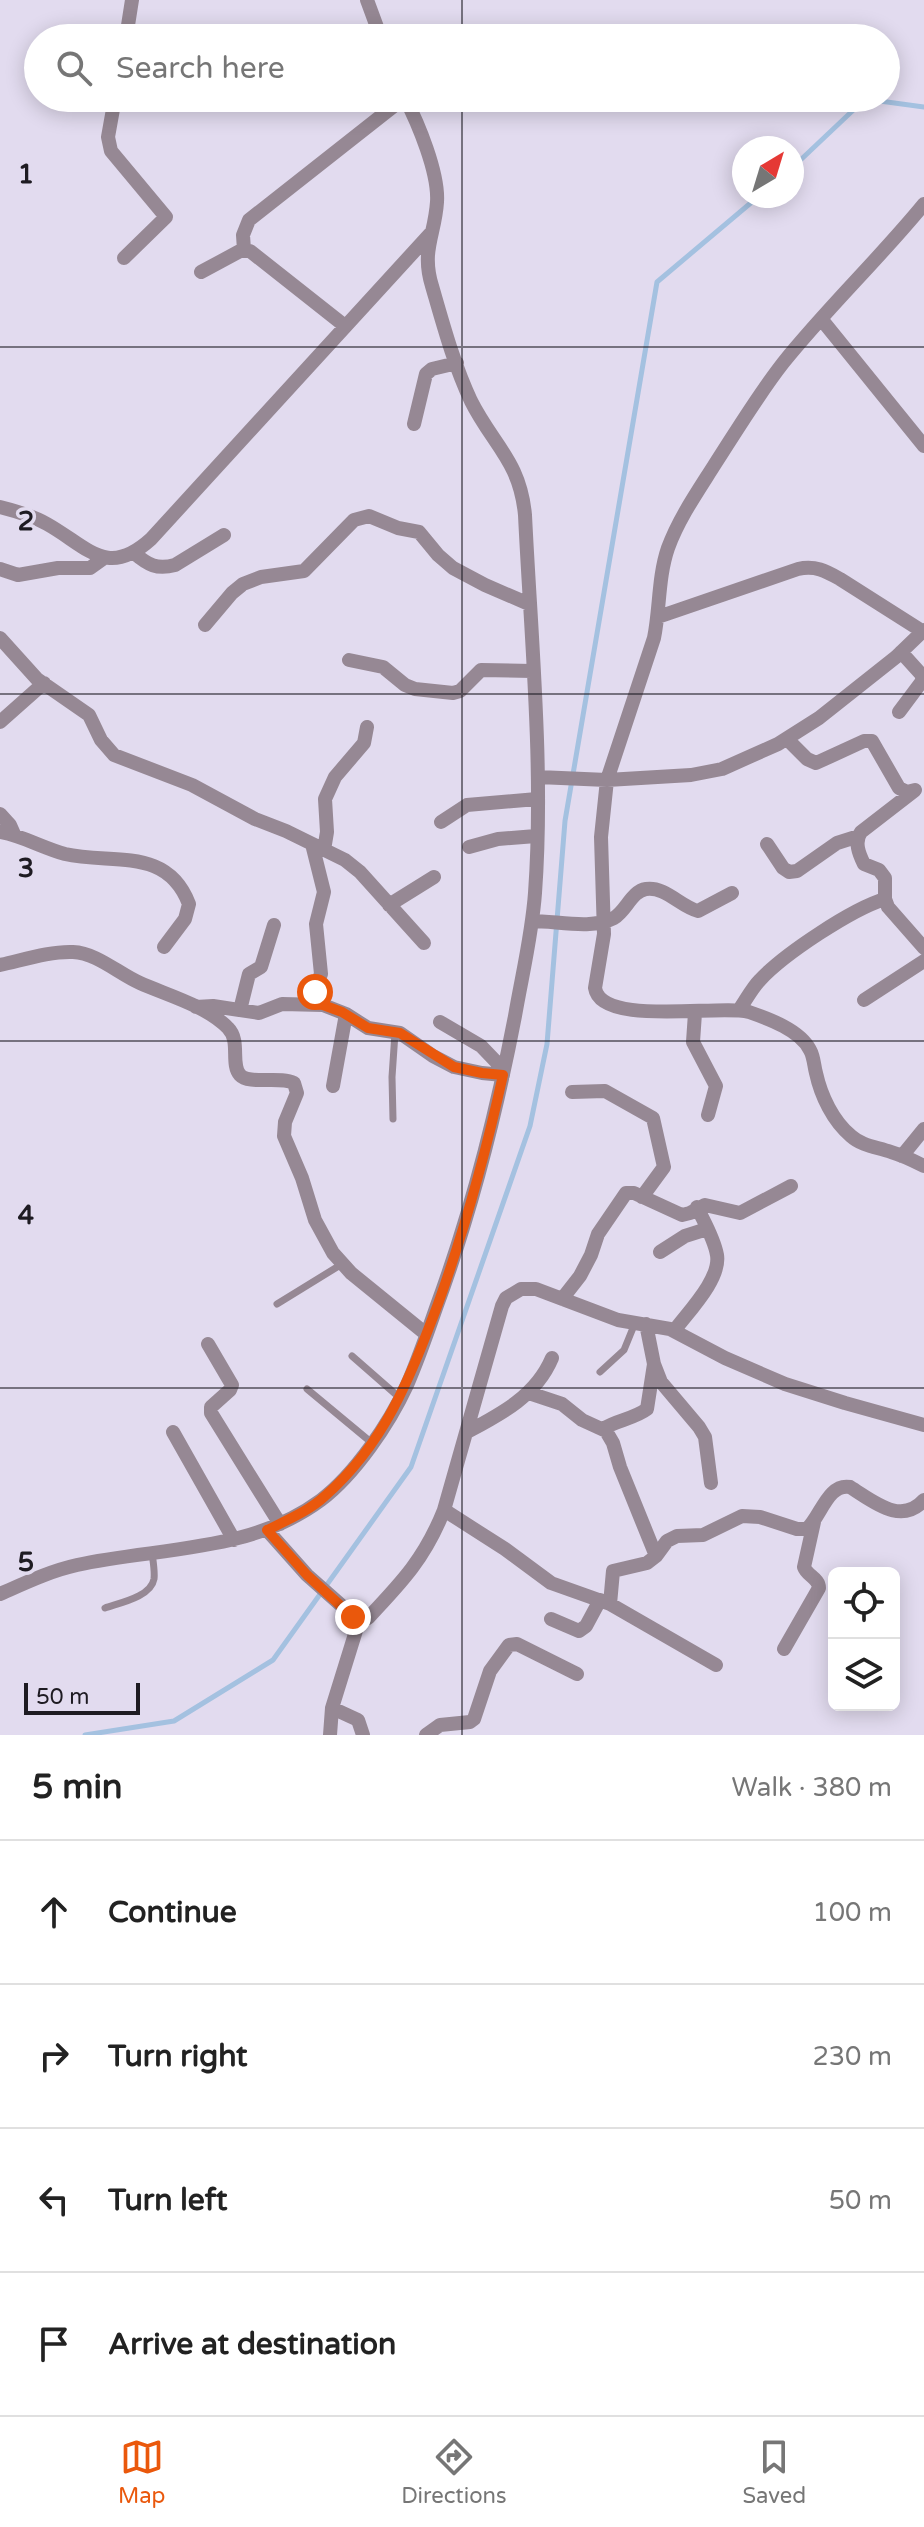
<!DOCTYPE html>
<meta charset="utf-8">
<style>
body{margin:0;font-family:"Varela Round",sans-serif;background:#f2f2f2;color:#222}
.controls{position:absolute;right:24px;bottom:24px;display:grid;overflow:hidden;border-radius:12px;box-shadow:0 4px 20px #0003}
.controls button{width:72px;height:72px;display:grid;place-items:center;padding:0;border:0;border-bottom:2px solid #e0e0e0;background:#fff;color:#222;font:40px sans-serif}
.compass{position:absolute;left:732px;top:136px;width:72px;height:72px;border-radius:50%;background:#fff;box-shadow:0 4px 20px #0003;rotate:38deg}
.scale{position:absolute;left:24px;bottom:20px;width:116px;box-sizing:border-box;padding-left:8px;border:4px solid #1e1b22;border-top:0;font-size:22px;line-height:28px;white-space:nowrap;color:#1e1b22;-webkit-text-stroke:6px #e2dbef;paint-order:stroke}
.stop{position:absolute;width:24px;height:24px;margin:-18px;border:6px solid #ea580c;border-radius:50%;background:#fff}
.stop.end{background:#ea580c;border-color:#fff;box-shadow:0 2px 8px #0008}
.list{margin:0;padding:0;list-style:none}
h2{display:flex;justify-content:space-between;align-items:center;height:104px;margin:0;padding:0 32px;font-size:34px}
h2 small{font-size:26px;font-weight:400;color:#767676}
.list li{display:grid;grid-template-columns:52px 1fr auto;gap:24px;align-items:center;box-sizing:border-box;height:144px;padding:0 32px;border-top:2px solid #e0e0e0}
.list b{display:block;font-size:30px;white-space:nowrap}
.list em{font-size:26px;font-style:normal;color:#767676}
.icon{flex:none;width:44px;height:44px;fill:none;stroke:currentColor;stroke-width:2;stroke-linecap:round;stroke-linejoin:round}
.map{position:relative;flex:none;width:924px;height:1735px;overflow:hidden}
.search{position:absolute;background:#fff;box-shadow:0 4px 20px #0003;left:24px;right:24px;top:24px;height:88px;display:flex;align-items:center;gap:20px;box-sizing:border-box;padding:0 28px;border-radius:44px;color:#767676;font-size:30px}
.sheet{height:680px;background:#fff}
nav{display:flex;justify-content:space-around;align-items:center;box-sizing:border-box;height:112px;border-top:2px solid #e0e0e0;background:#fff;font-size:22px;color:#767676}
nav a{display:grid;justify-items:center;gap:4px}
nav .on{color:#ea580c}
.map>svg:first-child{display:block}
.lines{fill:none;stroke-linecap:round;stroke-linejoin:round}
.stream{stroke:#a4c1e0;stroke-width:5}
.service{stroke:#968894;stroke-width:7}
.minor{stroke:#968894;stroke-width:14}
.route{stroke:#ea580c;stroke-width:10}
.grid{fill:none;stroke:#1e1b22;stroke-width:2;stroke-opacity:0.55}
.grid-label{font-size:26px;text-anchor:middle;font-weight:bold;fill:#1e1b22;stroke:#e2dbef;stroke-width:7;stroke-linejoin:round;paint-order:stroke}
</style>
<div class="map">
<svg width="924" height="1735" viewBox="0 0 924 1735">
<rect width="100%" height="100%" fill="#e2dbef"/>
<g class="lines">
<!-- stream -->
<path class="stream" d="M 792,168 L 865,99 L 924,107
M 85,1735 L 174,1721 L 273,1660 L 411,1467 L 530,1126 L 547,1044 L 565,821 L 657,282 L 759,196"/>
<!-- service -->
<path class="service" d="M 393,1119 L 392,1077 L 395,1033
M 277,1304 L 342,1264
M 352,1356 L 400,1398
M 600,1372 L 624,1350 L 635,1323
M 307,1389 L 372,1443
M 105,1608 C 119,1603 151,1597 154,1579 C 155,1571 153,1561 152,1553"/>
<!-- minor -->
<path class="minor" d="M 367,0 L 381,38
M 126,38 L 132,0
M 115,98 L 108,137 L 111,151 L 166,217 L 124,258
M 924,204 C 879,259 827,308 783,363 C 758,395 737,430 715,464 C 698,491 679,518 668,548 C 658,577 660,609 654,638 L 607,780 L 601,837 L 604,934 L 595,988 C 601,1027 720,1004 749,1012 C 769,1019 800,1030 810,1050 C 814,1057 814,1066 816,1073 C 821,1096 833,1121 851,1136 C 862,1146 877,1147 891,1152 C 902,1155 914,1161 924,1166
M 244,250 L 243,235 L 249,220 L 404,98
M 201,272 L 240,251 L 250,251 L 345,326
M 822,320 L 924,446
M 414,424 L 426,374 L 432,369 L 457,363
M 0,507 C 16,511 33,516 47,524 C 88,547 107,579 151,539 L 430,234
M 134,553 C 148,565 157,570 175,565 L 224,535
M 0,569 L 18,575 L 58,568 L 90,568 L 104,558
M 658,617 L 798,569 C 815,565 826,571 840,579 L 922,631
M 205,625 L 232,593 L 243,584 L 261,577 L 304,571 L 354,520 L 369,516 L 398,528 L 419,532 L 438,555 L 453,568 L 485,585 L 529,604
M 0,638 L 37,679 L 89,715 L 101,740 L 114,755 L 192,785 L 255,819 L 286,831 L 345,860 L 360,872 L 424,943
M 349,660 L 383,667 L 405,685 L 415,689 L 453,693 L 460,691 L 481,670 L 532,671
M 899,712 L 923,680 L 921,674 L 901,652
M 0,722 L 44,683
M 787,739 L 807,759 L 816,763 L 864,741 L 872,741 L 899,788 L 907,792 L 915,790
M 538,777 L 607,780 L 691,775 L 722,769 L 778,744 L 819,718 L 896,657 L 924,630
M 914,791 L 861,832 C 854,842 859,854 864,864 L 879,870 L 885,878 L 885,899 L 888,907 L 924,948
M 0,814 L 10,825 L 14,834
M 441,822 L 467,805 L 537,799
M 0,832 C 23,836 43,848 65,854 C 112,865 167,846 189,904 L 185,919 L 164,947
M 767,844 L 783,868 L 789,872 L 797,871 L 837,843 L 859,836
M 469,847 L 498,839 L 536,836
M 324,850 L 327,832 L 325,799 L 335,777 L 364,743 L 367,727
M 389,905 L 434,877
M 532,921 C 558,921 591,930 614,918 C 626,911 632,891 646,889 C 665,886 681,907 698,911 L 732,893
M 0,965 C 23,960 50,951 73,952 C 97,953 119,974 140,983 C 167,995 207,1006 228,1028 C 241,1041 230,1064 240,1075 C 249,1085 280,1076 294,1083 L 297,1093 L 285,1122 L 284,1136 L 302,1178 L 315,1220 L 333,1253 L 351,1273 L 426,1334
M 864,1000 L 924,961
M 309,1003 L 321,974 L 316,924 L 324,892 L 312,844
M 196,1007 L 213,1006 L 259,1013 L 282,1004 L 323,1005 L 346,1014 L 368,1028 L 400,1033 L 433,1056 L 454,1067 L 482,1073 L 503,1075
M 240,1010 L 249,974 L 261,967 L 274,925
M 739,1010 C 746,1000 752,988 760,980 C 784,954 852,909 885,899
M 695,1013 L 693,1042 L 716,1086 L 708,1115
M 440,1022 L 481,1046 L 504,1070
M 333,1086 L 346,1014
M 572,1092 L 605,1091 L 653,1118 L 664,1167 L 642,1197
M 902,1156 L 924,1129
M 660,1252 L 685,1236 L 707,1229
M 562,1299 L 580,1276 L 591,1255 L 598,1234 L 626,1193 L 634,1193 L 682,1215 L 690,1213 L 705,1205 L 740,1213 L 791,1186
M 646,1324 L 654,1364 L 661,1382 L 699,1427 L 705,1437 L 711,1483
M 674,1331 C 688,1312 721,1279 717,1255 C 714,1238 704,1222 697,1207
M 208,1344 L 232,1385 L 230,1390 L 211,1407 L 211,1413 L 280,1524
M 529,1393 L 562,1404 L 582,1420 L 606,1431 L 613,1443 L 620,1467 L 656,1556
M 603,1429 C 616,1420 634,1419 647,1409 L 654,1364
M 173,1432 L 234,1540
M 467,1432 C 501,1414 536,1396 552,1358
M 444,1510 L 505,1549 L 551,1583 L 610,1604 L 716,1665
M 267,1530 L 307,1575 L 359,1621
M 0,1594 C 25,1583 50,1571 77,1565 C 159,1547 250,1553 321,1500 C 355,1474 389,1424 407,1385 C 418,1360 427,1334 436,1308 C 471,1213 496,1115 515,1016 C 522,975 532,935 535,893 C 544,770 531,639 525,515 C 520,461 493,445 471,401 C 454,365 443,324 432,286 C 421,250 435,235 437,202 C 439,173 418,123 405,98
M 610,1604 L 613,1571 L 647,1563 L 656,1556 L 667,1541 L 677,1536 L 703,1535 L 742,1516 L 760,1517 L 797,1529 L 807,1529 C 821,1516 828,1483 850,1487 C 873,1501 901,1526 924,1500
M 551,1619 L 579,1631 L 586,1626 L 600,1600
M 784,1649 L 819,1588 C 819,1578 807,1576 804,1567 L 814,1522
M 332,1708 L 358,1720 L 363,1735
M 330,1735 L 332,1708 L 359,1621 L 368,1618 C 402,1582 425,1558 444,1510 L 502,1306 L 506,1298 L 521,1289 L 536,1289 L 618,1320 L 670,1329 L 725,1358 L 785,1384 L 845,1403 L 924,1425
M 426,1735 L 440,1725 L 470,1722 L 474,1719 L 490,1671 L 509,1645 L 517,1644 L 577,1674"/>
</g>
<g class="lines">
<!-- route -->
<path class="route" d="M 315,992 L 309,1003 L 323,1005 L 342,1012 L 368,1028 L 400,1033 L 454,1067 L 482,1073 L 503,1075 C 486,1152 465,1229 438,1304 C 410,1377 386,1442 325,1496 C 309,1511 287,1520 267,1530 L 307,1575 L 353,1617"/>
</g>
<!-- grid -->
<path class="grid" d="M 462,0 L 462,38M 462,98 L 462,1735M 0,347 L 924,347M 0,694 L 924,694M 0,1041 L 924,1041M 0,1388 L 924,1388"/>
<g class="grid-label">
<text x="26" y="183">1</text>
<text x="26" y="530">2</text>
<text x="26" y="877">3</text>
<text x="26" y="1224">4</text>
<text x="26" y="1571">5</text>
</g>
</svg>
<div class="controls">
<button><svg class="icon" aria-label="locate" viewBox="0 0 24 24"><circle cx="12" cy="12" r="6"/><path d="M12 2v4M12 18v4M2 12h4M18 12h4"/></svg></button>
<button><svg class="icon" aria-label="layers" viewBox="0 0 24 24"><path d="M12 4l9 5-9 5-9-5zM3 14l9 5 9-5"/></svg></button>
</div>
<svg class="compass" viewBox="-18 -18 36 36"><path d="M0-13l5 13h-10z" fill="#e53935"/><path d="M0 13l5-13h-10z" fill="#767676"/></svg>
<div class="scale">50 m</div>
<div class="stop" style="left:315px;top:992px"></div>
<div class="stop end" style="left:353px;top:1617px"></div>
<div class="search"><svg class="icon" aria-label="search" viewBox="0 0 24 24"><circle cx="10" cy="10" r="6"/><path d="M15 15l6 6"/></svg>Search here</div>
</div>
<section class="sheet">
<h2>5 min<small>Walk · 380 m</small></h2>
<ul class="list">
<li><svg class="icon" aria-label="ahead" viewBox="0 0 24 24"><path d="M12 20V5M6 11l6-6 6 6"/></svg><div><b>Continue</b></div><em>100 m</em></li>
<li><svg class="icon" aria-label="right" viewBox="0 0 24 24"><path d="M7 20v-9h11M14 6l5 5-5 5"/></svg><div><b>Turn right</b></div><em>230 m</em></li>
<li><svg class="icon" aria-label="left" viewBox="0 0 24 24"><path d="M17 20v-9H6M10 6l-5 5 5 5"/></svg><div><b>Turn left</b></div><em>50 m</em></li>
<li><svg class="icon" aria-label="arrive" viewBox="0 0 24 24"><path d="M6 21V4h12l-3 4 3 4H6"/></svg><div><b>Arrive at destination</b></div></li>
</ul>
</section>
<nav>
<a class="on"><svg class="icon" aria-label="map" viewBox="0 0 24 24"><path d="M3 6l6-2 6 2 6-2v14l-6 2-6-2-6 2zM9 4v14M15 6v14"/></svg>Map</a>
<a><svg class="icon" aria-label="directions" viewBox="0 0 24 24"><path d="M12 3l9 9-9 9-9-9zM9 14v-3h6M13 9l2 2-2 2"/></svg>Directions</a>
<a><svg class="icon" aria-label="saved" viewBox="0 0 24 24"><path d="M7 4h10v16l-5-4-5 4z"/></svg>Saved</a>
</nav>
